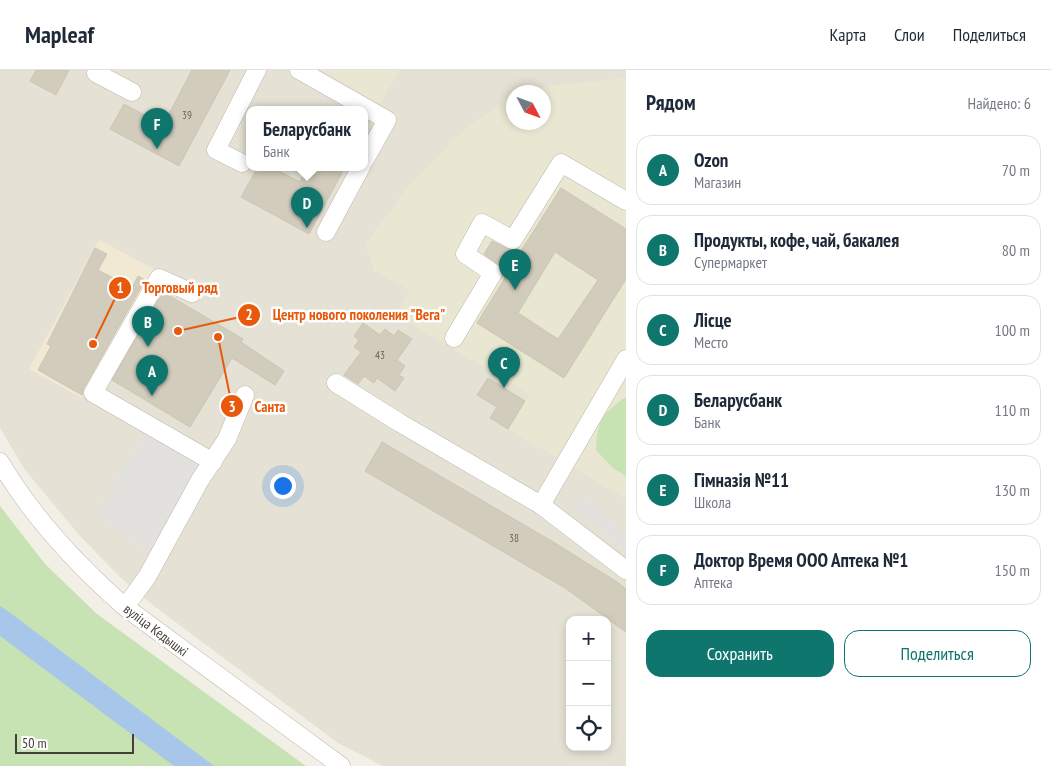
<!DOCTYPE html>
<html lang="ru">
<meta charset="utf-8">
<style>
body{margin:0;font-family:"PT Sans Narrow",sans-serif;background:#f2f2f3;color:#1f2937}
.controls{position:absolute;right:15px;bottom:15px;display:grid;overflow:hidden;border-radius:10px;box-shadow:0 2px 8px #0003}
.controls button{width:45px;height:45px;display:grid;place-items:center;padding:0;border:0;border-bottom:1px solid #e0e1e3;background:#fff;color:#1f2937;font:25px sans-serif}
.compass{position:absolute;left:506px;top:15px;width:45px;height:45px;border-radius:50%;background:#fff;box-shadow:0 2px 8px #0003;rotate:131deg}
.scale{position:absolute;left:15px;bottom:12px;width:119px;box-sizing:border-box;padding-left:5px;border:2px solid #434036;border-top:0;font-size:14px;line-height:18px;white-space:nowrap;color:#434036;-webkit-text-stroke:4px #fff;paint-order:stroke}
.you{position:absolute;left:282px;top:415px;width:18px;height:18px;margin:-12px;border:4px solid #fff;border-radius:50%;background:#1a73e8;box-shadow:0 0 0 8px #1a73e833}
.badge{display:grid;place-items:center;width:32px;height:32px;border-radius:50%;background:#0f766e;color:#fff;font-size:16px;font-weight:700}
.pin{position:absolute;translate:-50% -41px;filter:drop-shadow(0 1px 2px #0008)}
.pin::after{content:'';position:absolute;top:26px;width:18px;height:15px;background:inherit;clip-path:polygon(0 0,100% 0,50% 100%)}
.popup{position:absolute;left:246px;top:36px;width:122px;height:65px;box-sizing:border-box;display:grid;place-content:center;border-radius:10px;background:#fff;filter:drop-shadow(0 1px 4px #0005);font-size:16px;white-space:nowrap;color:#747a83}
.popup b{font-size:19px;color:#1f2937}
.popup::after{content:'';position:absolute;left:50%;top:100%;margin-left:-10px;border:10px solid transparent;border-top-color:#fff}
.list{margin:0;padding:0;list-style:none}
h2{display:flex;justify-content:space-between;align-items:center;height:65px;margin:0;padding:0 20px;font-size:21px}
h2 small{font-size:16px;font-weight:400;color:#747a83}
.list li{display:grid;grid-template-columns:32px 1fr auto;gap:15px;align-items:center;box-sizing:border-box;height:70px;margin:0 10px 10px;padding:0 10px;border:1px solid #e0e1e3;border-radius:15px}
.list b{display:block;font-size:19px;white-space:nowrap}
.list p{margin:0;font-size:16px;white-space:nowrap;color:#747a83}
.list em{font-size:16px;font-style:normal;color:#747a83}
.actions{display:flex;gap:10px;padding:15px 20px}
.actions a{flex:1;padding:11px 0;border:1px solid #0f766e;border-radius:15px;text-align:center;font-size:18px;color:#0f766e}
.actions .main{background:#0f766e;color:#fff}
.icon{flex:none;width:28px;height:28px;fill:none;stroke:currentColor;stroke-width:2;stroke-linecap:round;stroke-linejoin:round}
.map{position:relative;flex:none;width:626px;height:696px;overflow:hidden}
header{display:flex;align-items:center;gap:30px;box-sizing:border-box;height:70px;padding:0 25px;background:#fff;border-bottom:1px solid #e0e1e3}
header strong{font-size:24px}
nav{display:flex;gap:28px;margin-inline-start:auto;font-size:18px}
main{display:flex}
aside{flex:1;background:#fff}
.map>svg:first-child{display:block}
.residential{fill:#e5e2d5;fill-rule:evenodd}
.commercial{fill:#f1e9d3}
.education{fill:#e9e6d2}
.green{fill:#c7e2b3}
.parking{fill:#e3e1de}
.water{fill:#a8c6e9}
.building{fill:#d2ccbd;stroke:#ccc5b1;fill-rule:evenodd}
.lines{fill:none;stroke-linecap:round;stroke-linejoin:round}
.minor-casing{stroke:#bcb8aa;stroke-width:19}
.minor{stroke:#fff;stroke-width:18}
.labels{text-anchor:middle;stroke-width:5;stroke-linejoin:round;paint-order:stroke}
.number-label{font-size:11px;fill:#676358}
.street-label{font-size:14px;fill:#434036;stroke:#fff}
.leader{fill:none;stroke:#e8590c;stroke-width:2}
.callout-dot{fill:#e8590c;stroke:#fff;stroke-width:2}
.mark-label{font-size:15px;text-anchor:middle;font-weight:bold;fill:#fff}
.callout-label{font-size:15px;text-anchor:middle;font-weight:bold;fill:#e8590c;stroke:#fff;stroke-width:5;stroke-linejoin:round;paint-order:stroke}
</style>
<header>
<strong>Mapleaf</strong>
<nav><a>Карта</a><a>Слои</a><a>Поделиться</a></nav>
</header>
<main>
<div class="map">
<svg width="626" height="696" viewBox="0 0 626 696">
<rect width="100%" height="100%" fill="#f1efe6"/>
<!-- residential -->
<path class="residential" d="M 0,0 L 626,0 L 626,696 L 383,696 L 338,673 L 154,536 L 121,508 L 80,466 L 25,400 L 0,358 ZM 514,22 L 544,22 L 544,52 L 514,52 ZM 250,39 L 364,39 L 364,97 L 250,97 ZM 570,550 L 607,550 L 607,677 L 570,677 Z"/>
<!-- commercial -->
<path class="commercial" d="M 99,170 L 156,200 L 82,328 L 29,299 Z"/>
<!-- education -->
<path class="education" d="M 321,0 L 399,0 L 380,34 Z
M 626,8 L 626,429 L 508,359 L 529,324 L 396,245 L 410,220 L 374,201 L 366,174 L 410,114 L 457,66 L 504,31 L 513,28 L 514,52 L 544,52 L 544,22 L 529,22 L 549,16 Z"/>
<!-- green -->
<path class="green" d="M 626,327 L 626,406 L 613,398 L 596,380 C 597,350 602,344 626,327 Z
M 0,436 L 45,494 L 97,544 L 306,696 L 0,696 Z"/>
<!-- parking -->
<path class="parking" d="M 145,362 L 204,395 L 153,485 L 95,445 Z
M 582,424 L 626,466 L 626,483 L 575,437 Z"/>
<!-- water -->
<path class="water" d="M 0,536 L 9,542 L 214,696 L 174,696 L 0,566 Z"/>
<!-- building -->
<path class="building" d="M 36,0 L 69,0 L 56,25 L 30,11 Z
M 192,0 L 230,0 L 179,96 L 110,59 L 124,34 L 163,55 Z
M 258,97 L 271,97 L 300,112 L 308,97 L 345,97 L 309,164 L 241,127 Z
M 561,118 L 626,159 L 626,209 L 564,308 L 477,253 L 507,205 L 499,195 L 484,184 L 492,171 L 519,184 ZM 555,182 L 598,210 L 558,269 L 518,243 Z
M 95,178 L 107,184 L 98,200 L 132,218 L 138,206 L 145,210 L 84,318 L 82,325 L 38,300 L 51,276 L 47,274 Z
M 163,222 L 243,269 L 241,272 L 284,301 L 275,315 L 232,288 L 190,357 L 112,310 Z
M 363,253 L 380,265 L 385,259 L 394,266 L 398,260 L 412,269 L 397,290 L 405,296 L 399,305 L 404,308 L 395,321 L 377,308 L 374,313 L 364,306 L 358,314 L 344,305 L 361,282 L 354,277 L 359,270 L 354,266 Z
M 488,308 L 525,331 L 508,359 L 490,348 L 497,337 L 477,325 Z
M 382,372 L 555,473 L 617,512 L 626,519 L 626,562 L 565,518 L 365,401 Z"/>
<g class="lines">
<defs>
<path id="minor" d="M 97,0 L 96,3 L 132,22
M 299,0 L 387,50 L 364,91
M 242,93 L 216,80 L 257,0
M 326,162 L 361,97
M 192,223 L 159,208 L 93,323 L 213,392
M 454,268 L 493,203 L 465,184 L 482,153 L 513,170 L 561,93 L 626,131
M 336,313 L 400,353 L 541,435 L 626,500
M 0,392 C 33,448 76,494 125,537 L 341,696
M 541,435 L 626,289
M 125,537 L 147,507 L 200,410 L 227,369 L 245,325"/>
</defs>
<!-- minor casing -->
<use href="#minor" class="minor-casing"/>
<!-- minor -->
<use href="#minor" class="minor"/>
</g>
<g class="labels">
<!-- number labels -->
<g class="number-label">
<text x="187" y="49">39</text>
<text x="380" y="289">43</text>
<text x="514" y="472">38</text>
</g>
<!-- street labels -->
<g class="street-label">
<text transform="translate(156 560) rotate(37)" y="5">вуліца Кедышкі</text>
</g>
</g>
<!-- callouts -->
<path class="leader" d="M93 274L120 218M178 261L249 245M218 267L232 336"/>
<g class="callout-dot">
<circle cx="93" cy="274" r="5"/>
<circle cx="178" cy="261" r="5"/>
<circle cx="218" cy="267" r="5"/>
<circle cx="120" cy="218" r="12"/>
<circle cx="249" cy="245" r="12"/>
<circle cx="232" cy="336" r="12"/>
</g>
<g class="mark-label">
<text x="120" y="223">1</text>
<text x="249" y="250">2</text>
<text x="232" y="342">3</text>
</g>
<g class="callout-label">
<text x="180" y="223">Торговый ряд</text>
<text x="359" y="250">Центр нового поколения "Вега"</text>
<text x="270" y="342">Санта</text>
</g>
</svg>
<div class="controls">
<button>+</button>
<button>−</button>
<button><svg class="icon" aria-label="locate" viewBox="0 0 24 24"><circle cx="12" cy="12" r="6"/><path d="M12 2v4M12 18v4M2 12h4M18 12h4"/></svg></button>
</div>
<svg class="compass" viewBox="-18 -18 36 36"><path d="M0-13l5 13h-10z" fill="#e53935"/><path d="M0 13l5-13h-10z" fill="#747a83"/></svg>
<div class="scale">50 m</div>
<div class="you"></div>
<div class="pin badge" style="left:152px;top:326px">A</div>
<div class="pin badge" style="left:148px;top:277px">B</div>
<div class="pin badge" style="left:504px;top:318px">C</div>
<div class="pin badge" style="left:307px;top:158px">D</div>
<div class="popup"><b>Беларусбанк</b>Банк</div>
<div class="pin badge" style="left:515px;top:220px">E</div>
<div class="pin badge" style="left:157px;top:79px">F</div>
</div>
<aside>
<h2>Рядом<small>Найдено: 6</small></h2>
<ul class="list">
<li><span class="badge">A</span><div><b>Ozon</b><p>Магазин</p></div><em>70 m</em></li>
<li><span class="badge">B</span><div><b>Продукты, кофе, чай, бакалея</b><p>Супермаркет</p></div><em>80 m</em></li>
<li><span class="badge">C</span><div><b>Лісце</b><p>Место</p></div><em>100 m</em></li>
<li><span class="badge">D</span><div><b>Беларусбанк</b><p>Банк</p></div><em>110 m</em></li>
<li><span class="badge">E</span><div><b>Гімназія №11</b><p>Школа</p></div><em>130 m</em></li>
<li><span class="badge">F</span><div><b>Доктор Время ООО Аптека №1</b><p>Аптека</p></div><em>150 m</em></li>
</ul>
<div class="actions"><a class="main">Сохранить</a><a>Поделиться</a></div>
</aside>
</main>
